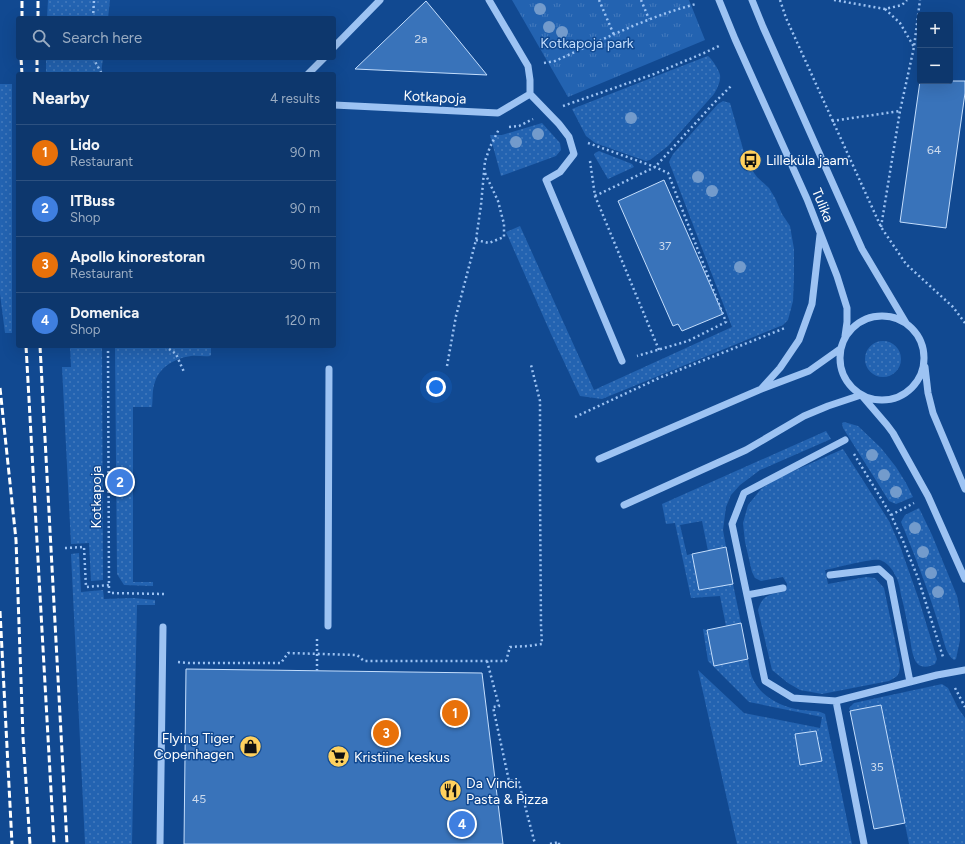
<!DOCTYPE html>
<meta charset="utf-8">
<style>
body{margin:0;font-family:Figtree,sans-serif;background:#1b4275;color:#f1f3f6}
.controls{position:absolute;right:12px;top:12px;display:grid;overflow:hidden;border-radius:4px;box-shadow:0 4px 16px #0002}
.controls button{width:36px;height:36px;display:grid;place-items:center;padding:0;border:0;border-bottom:1px solid #2d5180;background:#0d376d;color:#f1f3f6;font:20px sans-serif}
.you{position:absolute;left:436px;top:387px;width:14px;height:14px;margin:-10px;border:3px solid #fff;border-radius:50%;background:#1a73e8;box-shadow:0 0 0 6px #1a73e833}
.badge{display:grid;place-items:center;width:26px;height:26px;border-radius:50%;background:#90b9f0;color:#fff;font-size:13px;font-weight:700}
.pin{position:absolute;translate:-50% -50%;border:2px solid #fff;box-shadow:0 1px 4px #0006}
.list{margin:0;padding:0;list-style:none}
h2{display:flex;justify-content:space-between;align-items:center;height:52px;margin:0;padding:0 16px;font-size:17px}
h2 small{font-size:13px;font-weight:400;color:#9aacc2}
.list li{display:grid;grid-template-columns:26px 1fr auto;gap:12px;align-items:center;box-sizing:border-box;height:56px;padding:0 16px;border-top:1px solid #2d5180}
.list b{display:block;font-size:15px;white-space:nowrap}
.list p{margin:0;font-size:13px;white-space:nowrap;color:#9aacc2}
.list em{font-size:13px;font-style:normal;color:#9aacc2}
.icon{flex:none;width:22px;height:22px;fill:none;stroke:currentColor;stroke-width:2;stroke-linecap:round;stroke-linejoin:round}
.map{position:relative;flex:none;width:965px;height:844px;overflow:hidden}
.search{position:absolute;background:#0d376d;box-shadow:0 4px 16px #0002;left:16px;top:16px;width:320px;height:44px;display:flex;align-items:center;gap:10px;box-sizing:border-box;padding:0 14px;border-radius:4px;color:#9aacc2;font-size:15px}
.panel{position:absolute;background:#0d376d;box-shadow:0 4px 16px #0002;left:16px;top:72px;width:320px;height:276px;border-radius:4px}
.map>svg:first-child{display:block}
.grass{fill:url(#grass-dots)}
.park{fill:url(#park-tufts)}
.building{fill:#3973ba;stroke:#c4defd}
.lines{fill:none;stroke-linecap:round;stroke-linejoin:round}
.path{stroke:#9dc3f3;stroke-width:2.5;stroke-dasharray:2 3;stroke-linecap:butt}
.minor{stroke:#9dc3f3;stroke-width:7}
.rail{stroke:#fff;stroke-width:3;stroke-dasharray:7 3;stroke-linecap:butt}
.tree{fill:#739bcc}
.labels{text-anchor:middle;stroke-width:3;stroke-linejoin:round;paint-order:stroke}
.number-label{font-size:12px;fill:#cedcee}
.park-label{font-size:14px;fill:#c4defd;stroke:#114991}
.street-label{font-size:14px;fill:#fff;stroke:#114991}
.poi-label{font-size:14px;fill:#fff;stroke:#114991;text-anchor:start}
</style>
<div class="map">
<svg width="965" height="844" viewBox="0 0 965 844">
<defs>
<pattern id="grass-dots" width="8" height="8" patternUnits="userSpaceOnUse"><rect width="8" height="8" fill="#2363b1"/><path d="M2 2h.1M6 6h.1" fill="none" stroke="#447abd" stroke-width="1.8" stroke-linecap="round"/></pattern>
<pattern id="park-tufts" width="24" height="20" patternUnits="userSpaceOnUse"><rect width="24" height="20" fill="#2363b1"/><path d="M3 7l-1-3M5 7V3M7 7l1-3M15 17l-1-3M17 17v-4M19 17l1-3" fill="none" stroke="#447abd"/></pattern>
</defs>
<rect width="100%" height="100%" fill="#114991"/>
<!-- grass -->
<path class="grass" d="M 48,0 L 110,0 L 108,18 L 47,18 Z
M 708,56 C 712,59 719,70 720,75 C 721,81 717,89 714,94 L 668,146 L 650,160 L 646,161 L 595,143 L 586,136 L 572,109 L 705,57 Z
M 46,58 L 103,58 L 101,74 L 46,74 Z
M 0,84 L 12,84 L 12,333 L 5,333 L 0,294 Z
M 723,101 L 730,103 L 747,163 L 757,177 L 769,188 L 775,198 L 782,214 L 790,226 L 794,249 L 794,277 L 793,301 L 788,320 L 783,325 L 602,399 L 580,396 L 551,334 L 506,232 L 520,226 L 594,390 L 732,327 L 669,162 L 673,154 L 718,104 Z
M 542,123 L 560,143 L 561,150 L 556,156 L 501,176 L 490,135 L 502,135 Z
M 599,151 L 632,164 L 634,167 L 608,179 L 594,155 L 595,153 Z
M865 359a18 18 0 1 1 36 0a18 18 0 1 1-36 0Z
M 70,346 L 102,346 L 103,580 L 91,581 L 89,543 L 71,544 L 62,367 L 71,367 Z
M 115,346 L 211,346 L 211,355 L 210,356 C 204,357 197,355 191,356 C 176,358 160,366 155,382 C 152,389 153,399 152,407 L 133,407 L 133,582 L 153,582 L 153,586 L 124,585 L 117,574 Z
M 844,422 L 858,426 L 881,448 L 896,467 L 906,483 L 913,497 L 896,504 L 889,501 L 843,428 L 842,423 Z
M 826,431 L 831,439 L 760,470 L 740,485 L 731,495 L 726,507 L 723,530 L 726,547 L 708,551 L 702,521 L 680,525 L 687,555 L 692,554 L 733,584 L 741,623 L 726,626 L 720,596 L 691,598 L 675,523 L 666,524 L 662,504 Z
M 843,449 L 889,521 L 900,546 L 919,600 L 937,659 L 935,664 C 929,667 921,669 916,662 C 912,655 911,645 910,638 C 907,624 905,609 901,595 C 900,589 899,581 895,575 C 893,569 886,562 880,560 C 873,558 835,568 825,570 L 828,584 L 866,577 L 875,578 L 884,588 L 900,665 C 899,675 899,676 889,681 L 822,694 L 800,690 L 788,683 L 772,670 L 758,610 C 763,593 771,595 786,591 L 787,584 L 783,577 L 761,581 L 755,578 L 752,572 L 745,542 L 743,523 L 748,505 L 761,489 L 778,478 Z
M 919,508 L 932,535 L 957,596 L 960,611 L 960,640 L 956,659 L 954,660 C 946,655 944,641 941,632 C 930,595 916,558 901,522 L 905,515 Z
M 79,553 L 81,592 L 103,590 L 104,599 L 133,598 L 155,600 L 155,605 L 137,605 L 132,844 L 85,844 L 71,554 Z
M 703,629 L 707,630 L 714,665 L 748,659 C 749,665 750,671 752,677 C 760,697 781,707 801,710 C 809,711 818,710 825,714 L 852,844 L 737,844 L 698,670 L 744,713 L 820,728 L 822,717 L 749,702 L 708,661 Z
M 942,684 L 948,688 L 958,708 L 965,718 L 965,844 L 909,844 L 881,706 L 850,711 L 849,708 L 854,703 Z"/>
<!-- park -->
<path class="park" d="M 512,0 L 689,0 L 705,40 L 568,97 Z"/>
<!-- building -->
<path class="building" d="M 426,1 L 456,37 L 487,75 L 355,69 Z
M 920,81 L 965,81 L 965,93 L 946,228 L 900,222 Z
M 664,180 L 723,314 L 682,331 L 678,324 L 673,326 L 618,201 Z
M 726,547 L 733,584 L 699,590 L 692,554 Z
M 741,623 L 748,659 L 714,666 L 707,630 Z
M 186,669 L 482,673 L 503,844 L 184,844 Z
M 881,705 L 905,823 L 874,829 L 850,711 Z
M 816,731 L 822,761 L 800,765 L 795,734 Z"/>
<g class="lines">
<!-- path -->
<path class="path" d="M 599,0 L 614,35
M 641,0 L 649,19
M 780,0 L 786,18 L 881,227 L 906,264 L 953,307 L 965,323
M 834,0 L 885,9 L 902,5 L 907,0
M 885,9 L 900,23 L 914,47
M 93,18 L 94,0
M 93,58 L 102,74
M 544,63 L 555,61 C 602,40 647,17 696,4
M 563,106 L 654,74 L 704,53 L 721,45
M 832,121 L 900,111
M 509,127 L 519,126 L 533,119
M 588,143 L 655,167 L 668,173 L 726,322 L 688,341 L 637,356
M 590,161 L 595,196 L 659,350
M 595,196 L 655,167 L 714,103 L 731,86
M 881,227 L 900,111 L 914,47 L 920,0
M 476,240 L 489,243 L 504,237 L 504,224 L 498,201 L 484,171
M 108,346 L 109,593 L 164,594
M 165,346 L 176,354 L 184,372
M 447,366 L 456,316 L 476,240 L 481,205 L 485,161 L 490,147 L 499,129
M 575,417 L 659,378 L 785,328
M 854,454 L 891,515 L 903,541 L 918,578 L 943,657
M 891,515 L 914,503
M 65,548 L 84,547 L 86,587 L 109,585
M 487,661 L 499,706 L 493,707 L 509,781 L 518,779 L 535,844
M 178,662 L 189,663 L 281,663 L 288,653 L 357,655 L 364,661 L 506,661 L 510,647 L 528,646 L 542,644 L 541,626 L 540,493 L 540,401 L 531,365
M 317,671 L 317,637
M 955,688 L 965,707
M 550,844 L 559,842 L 559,844"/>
<!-- minor -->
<path class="minor" d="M 489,0 L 528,66 L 530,80 L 530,94 L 559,124 L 569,137 L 574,154 L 560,172 L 546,180 L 622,361
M 719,0 L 735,39 L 807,199 L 837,276 L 847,308 L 847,322 L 845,336
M 752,0 L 763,27 L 862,249 L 906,323
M 334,47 L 380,0
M 308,74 L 324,58
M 334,105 L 498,113 L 530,94
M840 358a42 42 0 1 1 84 0a42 42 0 1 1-84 0Z
M 925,367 L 928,393 L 933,413 L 965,489
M 761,389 L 780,368 L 799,340 L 812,304 L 820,235
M 863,397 L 887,425 L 893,433 L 928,496 L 965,579
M 845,440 L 744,493 L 732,524 L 765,681 L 793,698 L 836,701 L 937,675 L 965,670
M 599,459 L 759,390 L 809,371 L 840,349
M 624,505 L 746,450 L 804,416 L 828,406 L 861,395
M 830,575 L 879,569 L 890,579 L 910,682
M 747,595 L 783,588
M 328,626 L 329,369
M 836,701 L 864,844
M 160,844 L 163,627"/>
<!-- rail -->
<path class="rail" d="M 22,18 L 22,0
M 38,18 L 38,0
M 21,58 L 22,74
M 37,58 L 37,74
M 26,346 L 54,844
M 40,346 L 67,844
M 0,388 L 16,540 L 23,737 L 30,844
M 0,611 L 12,844"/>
</g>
<!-- trees -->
<g class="tree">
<circle cx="540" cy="9" r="6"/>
<circle cx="549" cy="27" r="6"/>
<circle cx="562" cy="32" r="6"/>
<circle cx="631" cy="118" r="6"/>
<circle cx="538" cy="134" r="6"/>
<circle cx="516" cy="142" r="6"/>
<circle cx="698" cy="177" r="6"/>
<circle cx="712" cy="191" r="6"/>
<circle cx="740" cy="267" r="6"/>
<circle cx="872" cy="455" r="6"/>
<circle cx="884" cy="475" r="6"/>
<circle cx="896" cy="492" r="6"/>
<circle cx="915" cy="528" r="6"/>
<circle cx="923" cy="552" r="6"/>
<circle cx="931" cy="573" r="6"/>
<circle cx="938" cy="592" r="6"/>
</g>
<!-- icons -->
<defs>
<symbol id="bus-disc" viewBox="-11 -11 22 22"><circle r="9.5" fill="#ffd15e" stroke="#114991"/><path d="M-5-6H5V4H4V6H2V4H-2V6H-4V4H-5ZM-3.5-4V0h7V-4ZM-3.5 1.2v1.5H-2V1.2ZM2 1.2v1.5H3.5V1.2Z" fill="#111"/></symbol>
<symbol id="shop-disc" viewBox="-11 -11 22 22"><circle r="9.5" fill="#ffd15e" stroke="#114991"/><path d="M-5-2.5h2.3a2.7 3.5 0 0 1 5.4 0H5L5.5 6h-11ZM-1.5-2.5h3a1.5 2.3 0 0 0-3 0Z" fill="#111"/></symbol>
<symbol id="supermarket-disc" viewBox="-11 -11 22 22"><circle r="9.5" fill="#ffd15e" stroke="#114991"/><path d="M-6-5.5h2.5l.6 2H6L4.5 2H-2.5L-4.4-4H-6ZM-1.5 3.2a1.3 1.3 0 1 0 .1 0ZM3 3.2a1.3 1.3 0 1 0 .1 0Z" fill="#111"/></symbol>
<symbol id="restaurant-disc" viewBox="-11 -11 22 22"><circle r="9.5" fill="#ffd15e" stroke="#114991"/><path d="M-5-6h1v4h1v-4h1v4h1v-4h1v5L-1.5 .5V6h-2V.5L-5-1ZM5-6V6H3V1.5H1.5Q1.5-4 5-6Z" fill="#111"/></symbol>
</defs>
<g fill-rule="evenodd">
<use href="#bus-disc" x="738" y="148" width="25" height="25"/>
<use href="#shop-disc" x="238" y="734" width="25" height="25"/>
<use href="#supermarket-disc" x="326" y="744" width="25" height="25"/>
<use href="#restaurant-disc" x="438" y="778" width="25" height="25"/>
</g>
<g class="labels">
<!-- number labels -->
<g class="number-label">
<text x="421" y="43">2a</text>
<text x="934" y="154">64</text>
<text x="665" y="250">37</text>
<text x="877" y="771">35</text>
<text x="199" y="803">45</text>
</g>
<!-- park labels -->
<g class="park-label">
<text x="587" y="48">Kotkapoja park</text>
</g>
<!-- street labels -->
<g class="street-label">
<text transform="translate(435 97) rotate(3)" y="5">Kotkapoja</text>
<text transform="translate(823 205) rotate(68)" y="5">Tulika</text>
<text transform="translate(96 497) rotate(-90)" y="5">Kotkapoja</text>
</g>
<!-- poi labels -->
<g class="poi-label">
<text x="766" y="165">Lilleküla jaam</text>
<text x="234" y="743" text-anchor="end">Flying Tiger<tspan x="234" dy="16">Copenhagen</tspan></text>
<text x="354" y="762">Kristiine keskus</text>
<text x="466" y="788">Da Vinci<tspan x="466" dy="16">Pasta &amp; Pizza</tspan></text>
</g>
</g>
</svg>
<div class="controls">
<button>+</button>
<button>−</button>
</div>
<div class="you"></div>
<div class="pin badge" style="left:455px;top:713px;background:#e8710a">1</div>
<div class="pin badge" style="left:120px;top:482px;background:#3f7fe0">2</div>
<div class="pin badge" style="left:386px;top:733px;background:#e8710a">3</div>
<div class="pin badge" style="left:462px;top:824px;background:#3f7fe0">4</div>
<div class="search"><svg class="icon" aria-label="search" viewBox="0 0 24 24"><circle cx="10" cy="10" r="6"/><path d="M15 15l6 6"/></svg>Search here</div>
<section class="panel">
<h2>Nearby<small>4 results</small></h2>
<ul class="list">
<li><span class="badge" style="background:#e8710a">1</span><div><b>Lido</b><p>Restaurant</p></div><em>90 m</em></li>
<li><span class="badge" style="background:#3f7fe0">2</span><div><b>ITBuss</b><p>Shop</p></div><em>90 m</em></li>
<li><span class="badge" style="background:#e8710a">3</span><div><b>Apollo kinorestoran</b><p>Restaurant</p></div><em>90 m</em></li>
<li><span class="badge" style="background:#3f7fe0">4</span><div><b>Domenica</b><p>Shop</p></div><em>120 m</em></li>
</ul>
</section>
</div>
